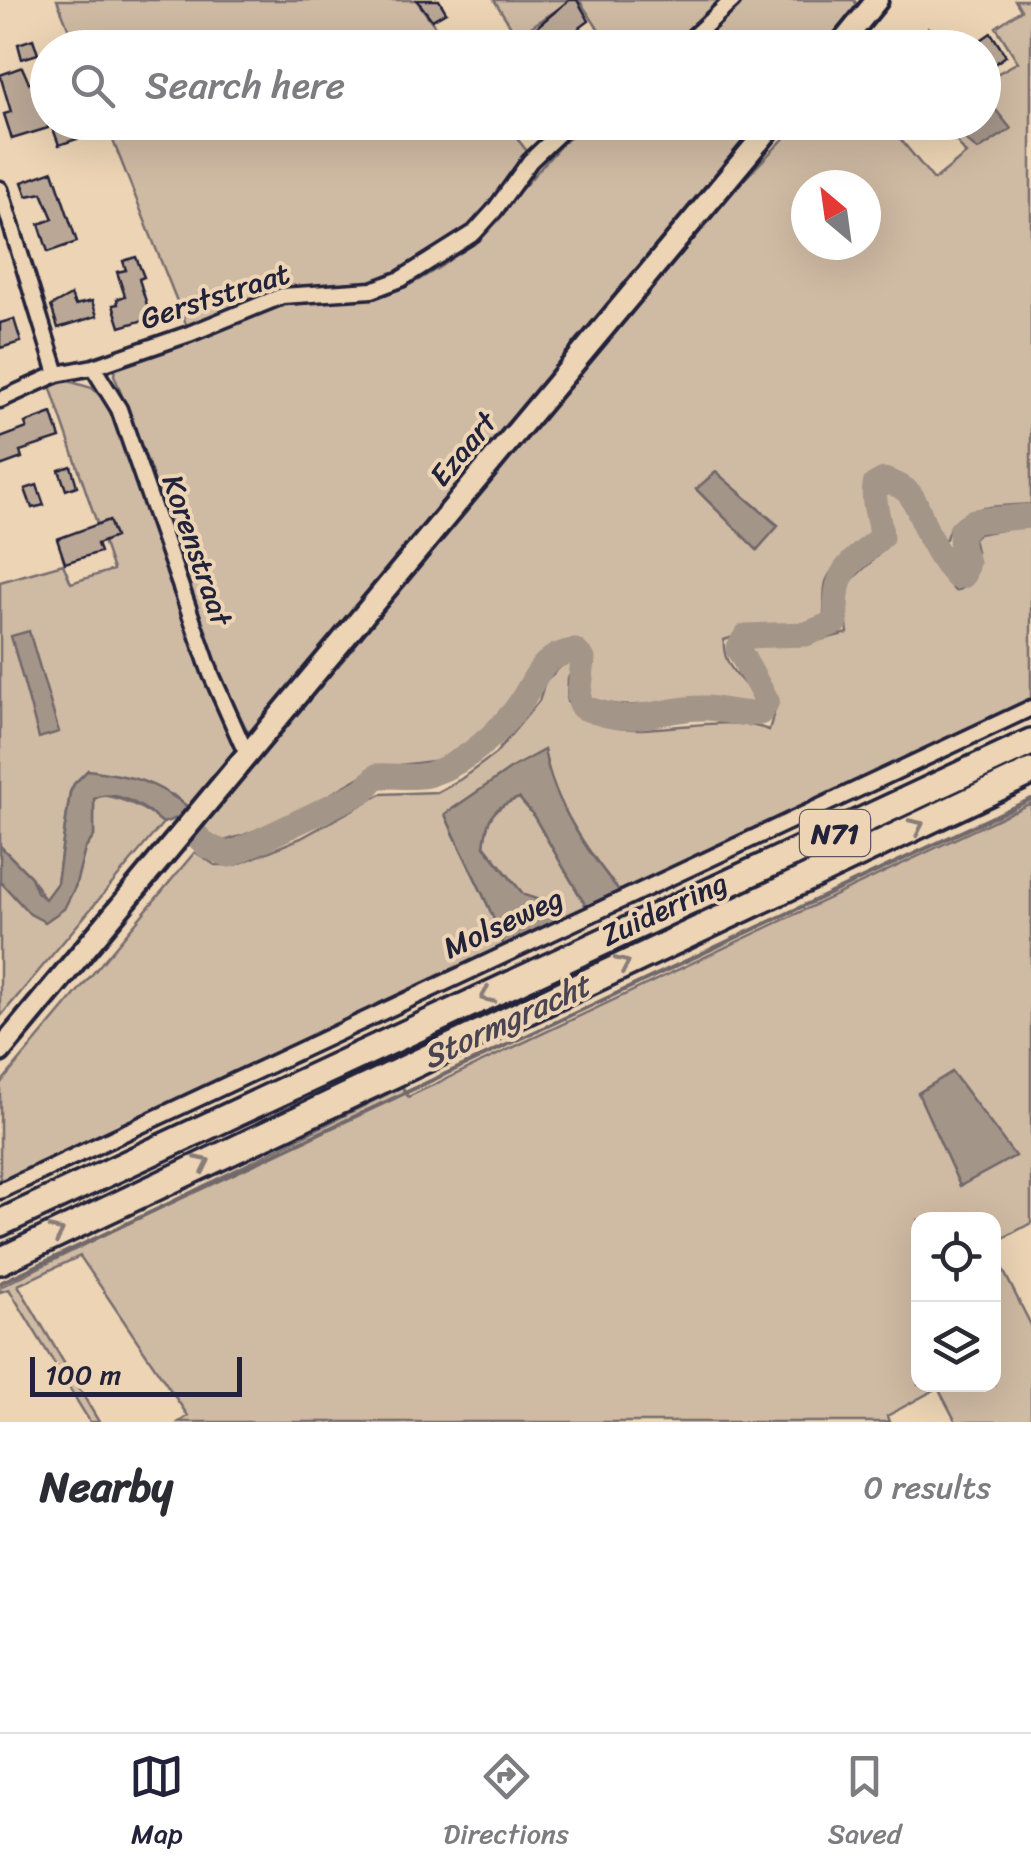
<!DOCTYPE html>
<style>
body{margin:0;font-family:Sriracha,sans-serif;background:#f2f2f3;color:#2b2b33}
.controls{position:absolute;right:30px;bottom:30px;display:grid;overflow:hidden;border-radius:20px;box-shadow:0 10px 40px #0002}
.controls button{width:90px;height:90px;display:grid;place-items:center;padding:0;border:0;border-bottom:2px solid #e1e1e2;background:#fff;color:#2b2b33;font:50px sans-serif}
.compass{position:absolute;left:791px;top:170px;width:90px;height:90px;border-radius:50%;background:#fff;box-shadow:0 10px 40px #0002;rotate:331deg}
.scale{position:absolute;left:30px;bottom:25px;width:212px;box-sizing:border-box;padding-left:10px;border:5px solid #22223b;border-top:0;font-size:28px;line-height:35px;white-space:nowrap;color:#22223b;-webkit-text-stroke:8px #ecd4b4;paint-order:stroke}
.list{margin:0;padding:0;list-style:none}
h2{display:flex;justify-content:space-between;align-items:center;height:130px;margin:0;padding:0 40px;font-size:42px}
h2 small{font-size:32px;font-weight:400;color:#7c7c81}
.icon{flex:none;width:55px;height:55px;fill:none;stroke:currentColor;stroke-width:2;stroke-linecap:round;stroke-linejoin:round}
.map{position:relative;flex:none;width:1031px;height:1422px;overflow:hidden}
.search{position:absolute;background:#fff;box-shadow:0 10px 40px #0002;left:30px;right:30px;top:30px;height:110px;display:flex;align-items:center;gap:25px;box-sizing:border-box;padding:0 35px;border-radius:55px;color:#7c7c81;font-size:38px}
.sheet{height:310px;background:#fff}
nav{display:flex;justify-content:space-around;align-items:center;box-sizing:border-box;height:140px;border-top:2px solid #e1e1e2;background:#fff;font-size:28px;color:#7c7c81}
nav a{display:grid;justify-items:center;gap:5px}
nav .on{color:#22223b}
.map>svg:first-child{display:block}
.green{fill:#cfbaa3;stroke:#786e6f;stroke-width:2.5;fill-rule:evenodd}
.water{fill:#a49589;stroke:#70676a;stroke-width:2.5}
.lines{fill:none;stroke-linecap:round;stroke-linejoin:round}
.stream{stroke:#70676a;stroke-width:4}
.river{stroke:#a49589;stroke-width:25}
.building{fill:#baa796;stroke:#22223b;stroke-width:2.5}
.street-casing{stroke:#22223b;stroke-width:21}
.secondary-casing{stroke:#22223b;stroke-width:28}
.highway-casing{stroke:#22223b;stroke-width:32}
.street{stroke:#ecd4b4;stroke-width:14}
.secondary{stroke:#ecd4b4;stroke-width:20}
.highway{stroke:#ecd4b4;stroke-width:25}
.oneway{stroke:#877b78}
.labels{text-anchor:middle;stroke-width:8;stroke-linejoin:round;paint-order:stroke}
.shield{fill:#ecd4b4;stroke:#5f575f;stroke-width:2.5}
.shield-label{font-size:28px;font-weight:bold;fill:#22223b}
.street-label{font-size:30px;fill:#22223b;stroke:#ecd4b4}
.water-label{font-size:32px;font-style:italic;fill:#494452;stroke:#ecd4b4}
</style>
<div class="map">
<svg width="1031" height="1422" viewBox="0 0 1031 1422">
<rect width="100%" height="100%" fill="#ecd4b4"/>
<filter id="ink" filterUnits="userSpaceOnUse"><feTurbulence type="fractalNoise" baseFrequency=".01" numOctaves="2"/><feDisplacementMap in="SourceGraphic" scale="20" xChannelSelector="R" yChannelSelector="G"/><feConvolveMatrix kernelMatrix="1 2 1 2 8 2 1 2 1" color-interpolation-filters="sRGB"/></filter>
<g filter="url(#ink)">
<!-- green -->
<path class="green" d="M 57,0 L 416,0 L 450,47 L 76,47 Z
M 494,0 L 572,0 L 517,36 Z
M 579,0 L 725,0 L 673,48 L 610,47 Z
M 741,0 L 854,0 L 859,8 L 825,47 L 691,48 Z
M 1015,0 L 1031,0 L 1031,504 C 1000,507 954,502 946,539 L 940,539 C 923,516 908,448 867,482 L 873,530 L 871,537 C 856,553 834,560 826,582 C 822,596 827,609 822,623 L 761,628 L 724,640 C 722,664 739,678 754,694 L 753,704 L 749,709 L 713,702 L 656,708 L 657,703 C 633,707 611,707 588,697 L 590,660 L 581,646 L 562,643 L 527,672 L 521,688 L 503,714 L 473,740 L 441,760 L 376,768 L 299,812 L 244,835 L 221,842 L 208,839 L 200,832 L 219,805 L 739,185 L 799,123 L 887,123 L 934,180 L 966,154 L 943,123 L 984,122 L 984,71 L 989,78 L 1018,62 L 996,27 L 1021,10 ZM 806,185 L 866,185 L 866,245 L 806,245 ZM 716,473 L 778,525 L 757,550 L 697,490 Z
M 106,123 L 505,123 L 530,155 L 484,215 L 467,232 L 400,274 L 367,285 L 353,282 L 280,291 L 188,329 Z
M 589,123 L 760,123 L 249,734 L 219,674 L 168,516 L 114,375 L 116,364 L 285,305 L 379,297 L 419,280 L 443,265 L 493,221 L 563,143 Z
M 68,381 L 92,388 L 112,407 L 212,699 L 237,754 L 189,808 L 173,795 L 88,770 L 74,784 L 70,792 L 57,883 L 45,900 L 31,877 L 0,846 L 0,582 L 63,564 L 71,583 L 113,570 L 50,386 Z
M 885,491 L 895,494 L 902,502 L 943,577 L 955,591 C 980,583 980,562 973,539 L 978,534 L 1031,525 L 1031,702 L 621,893 C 587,851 554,805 544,751 L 445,814 C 464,860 490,902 505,949 L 334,1029 L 287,1047 L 6,1180 L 0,1180 L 0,1084 L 195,852 L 215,865 L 236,865 L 301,838 L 381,794 L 437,792 L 461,779 L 495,754 L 539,701 L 545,681 L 568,660 L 572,660 L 574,669 L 568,678 L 567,701 C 609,758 706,706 769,730 L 778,699 L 749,653 L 749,648 L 760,644 L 800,645 L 848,633 L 843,590 C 854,574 889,551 891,534 C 893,521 883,508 880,495 Z
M 102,795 C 126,799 145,808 163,823 L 0,1017 L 0,881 L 30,914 L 75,887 L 85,849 L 94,836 L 94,799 Z
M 519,798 L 532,813 L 587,908 L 566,919 L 524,895 L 484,845 C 487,818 492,807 519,798 Z
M 1031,803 L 1031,1223 L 994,1243 L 994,1220 L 918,1220 L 918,1384 L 994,1384 L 994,1252 L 1031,1325 L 1031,1422 L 956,1422 L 938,1388 L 887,1416 L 889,1422 L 179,1422 L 188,1416 L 80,1256 L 18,1285 L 99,1422 L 90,1422 L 9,1289 L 0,1292 L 0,1287 L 402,1087 L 408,1097 Z"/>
<!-- water -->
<path class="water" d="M 992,105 L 1011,129 L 978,150 C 968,142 958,136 963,123 L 984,122 L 984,106 Z
M 716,472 L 778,526 L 757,550 L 696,489 Z
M 29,631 L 59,732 L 39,738 L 11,636 Z
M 544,750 C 554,804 587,851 621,893 L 587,908 L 532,813 L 519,798 C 492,807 487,818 484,846 L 524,895 L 552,904 L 566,919 L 505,949 C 490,902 464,860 445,814 L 513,767 Z
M 88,770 C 130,776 155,780 189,808 L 177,818 L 163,823 C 147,809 116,787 94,799 L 94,836 L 85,849 L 75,887 L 64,909 L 45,922 L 30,914 L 0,881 L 0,846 L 31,877 L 37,892 L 45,899 L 57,883 L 70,793 L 74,784 Z
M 952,1072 L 1015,1156 L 960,1186 L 918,1093 Z"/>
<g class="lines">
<!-- stream -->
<path class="stream" d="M 0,1283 L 1031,799"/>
<!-- river -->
<path class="river" d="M 196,835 L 207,846 L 230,855 L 363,791 L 377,776 C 393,775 416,779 431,774 C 464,763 491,739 512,714 C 535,688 535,655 575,651 L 583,659 L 579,697 L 582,707 C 637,730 656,707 706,708 C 725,709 742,716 760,713 L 767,701 L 738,649 L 746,636 L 806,634 L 836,622 C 835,568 844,570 881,537 C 880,518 872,504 875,485 L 884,480 C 915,489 914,500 925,527 C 932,544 943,562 956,576 L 963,576 L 967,562 L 961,548 L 961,531 L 974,521 L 1031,516"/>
</g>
<!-- building -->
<path class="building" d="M 417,0 L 439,0 L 446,12 L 432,20 Z
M 569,0 L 577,0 L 589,21 L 561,42 L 555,33 L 536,48 L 524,48 L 520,41 Z
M 928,28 L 950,48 L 923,48 L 916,42 Z
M 991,33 L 1006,56 L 990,67 L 984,58 L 984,48 L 969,48 Z
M 33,39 L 38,54 L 22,59 L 18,44 Z
M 22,67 L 29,83 L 48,77 L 48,128 L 12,139 L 4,114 L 11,112 L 0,75 Z
M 61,122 L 87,122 L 92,134 L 59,145 L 52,126 Z
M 53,171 L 77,242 L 48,252 L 39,224 L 53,219 L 42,193 L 27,196 L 22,182 Z
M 136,257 L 144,277 L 139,279 L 151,318 L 120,327 L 113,305 L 118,304 L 117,299 L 125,296 L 117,272 L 126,270 L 123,261 Z
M 71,295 L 75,305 L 92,301 L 97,316 L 58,328 L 51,306 Z
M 14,319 L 21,342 L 0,348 L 0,323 Z
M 52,413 L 60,438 L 20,451 L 22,458 L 0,466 L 0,438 L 27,428 L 25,423 Z
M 71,466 L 77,486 L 66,490 L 59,470 Z
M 37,485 L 44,505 L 32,508 L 25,489 Z
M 109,520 L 115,537 L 97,544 L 100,552 L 65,563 L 57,539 Z"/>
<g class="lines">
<defs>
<path id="street" d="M 681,48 L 733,0
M 0,189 L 57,374
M 93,367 L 119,409 L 211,674 L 242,744 L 249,752
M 0,400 L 57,374 L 93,367 L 189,334 L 282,296 L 372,290 L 401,279 L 474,233 L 494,211 L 530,161 L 571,122
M 0,1191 L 1031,708"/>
<path id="secondary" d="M 838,48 L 877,0
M 0,1051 L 775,122"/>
<path id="highway" d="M 0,1223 L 1031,742
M 0,1261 L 1031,772"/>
</defs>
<!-- street casing -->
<use href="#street" class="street-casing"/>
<!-- secondary casing -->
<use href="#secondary" class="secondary-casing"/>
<!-- highway casing -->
<use href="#highway" class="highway-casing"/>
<!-- street -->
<use href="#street" class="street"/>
<!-- secondary -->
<use href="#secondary" class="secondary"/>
<!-- highway -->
<use href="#highway" class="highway"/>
</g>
<!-- one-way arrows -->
<defs><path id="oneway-chevron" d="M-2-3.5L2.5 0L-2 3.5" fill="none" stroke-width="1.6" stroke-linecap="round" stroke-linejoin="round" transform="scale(2.5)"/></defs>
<g class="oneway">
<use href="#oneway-chevron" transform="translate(917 826) rotate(-26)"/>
<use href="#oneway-chevron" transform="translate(623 964) rotate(-25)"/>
<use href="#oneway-chevron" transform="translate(487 996) rotate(155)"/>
<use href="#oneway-chevron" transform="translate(203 1163) rotate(-26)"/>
<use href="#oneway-chevron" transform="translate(57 1233) rotate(-26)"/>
</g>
</g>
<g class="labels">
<!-- shield labels -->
<rect class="shield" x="800" y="810" width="70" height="46" rx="8"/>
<g class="shield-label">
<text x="835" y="843">N71</text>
</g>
<!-- street labels -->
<g class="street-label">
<text transform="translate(215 296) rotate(-18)" y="10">Gerststraat</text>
<text transform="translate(463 449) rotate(-50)" y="10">Ezaart</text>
<text transform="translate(197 550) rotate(71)" y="10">Korenstraat</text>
<text transform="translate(664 909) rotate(-25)" y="10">Zuiderring</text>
<text transform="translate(503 923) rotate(-25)" y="10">Molseweg</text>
</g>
<!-- water labels -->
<g class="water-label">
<text transform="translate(506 1021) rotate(-25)" y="11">Stormgracht</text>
</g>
</g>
</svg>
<div class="controls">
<button><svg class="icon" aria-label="locate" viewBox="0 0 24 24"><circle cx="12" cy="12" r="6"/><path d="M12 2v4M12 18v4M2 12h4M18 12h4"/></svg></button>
<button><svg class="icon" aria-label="layers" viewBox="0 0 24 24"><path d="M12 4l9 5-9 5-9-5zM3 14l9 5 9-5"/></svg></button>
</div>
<svg class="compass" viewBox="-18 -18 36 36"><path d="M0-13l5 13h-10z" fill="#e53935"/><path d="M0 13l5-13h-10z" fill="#7c7c81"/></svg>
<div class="scale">100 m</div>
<div class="search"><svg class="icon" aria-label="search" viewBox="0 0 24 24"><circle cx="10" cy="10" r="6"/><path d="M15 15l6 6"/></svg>Search here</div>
</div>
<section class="sheet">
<h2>Nearby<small>0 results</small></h2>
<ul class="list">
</ul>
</section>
<nav>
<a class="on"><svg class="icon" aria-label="map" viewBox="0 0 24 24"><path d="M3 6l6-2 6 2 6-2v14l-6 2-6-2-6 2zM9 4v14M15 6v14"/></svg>Map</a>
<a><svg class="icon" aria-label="directions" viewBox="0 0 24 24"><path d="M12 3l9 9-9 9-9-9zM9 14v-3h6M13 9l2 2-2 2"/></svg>Directions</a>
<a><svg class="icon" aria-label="saved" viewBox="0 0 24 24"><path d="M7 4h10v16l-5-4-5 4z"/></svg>Saved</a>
</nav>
